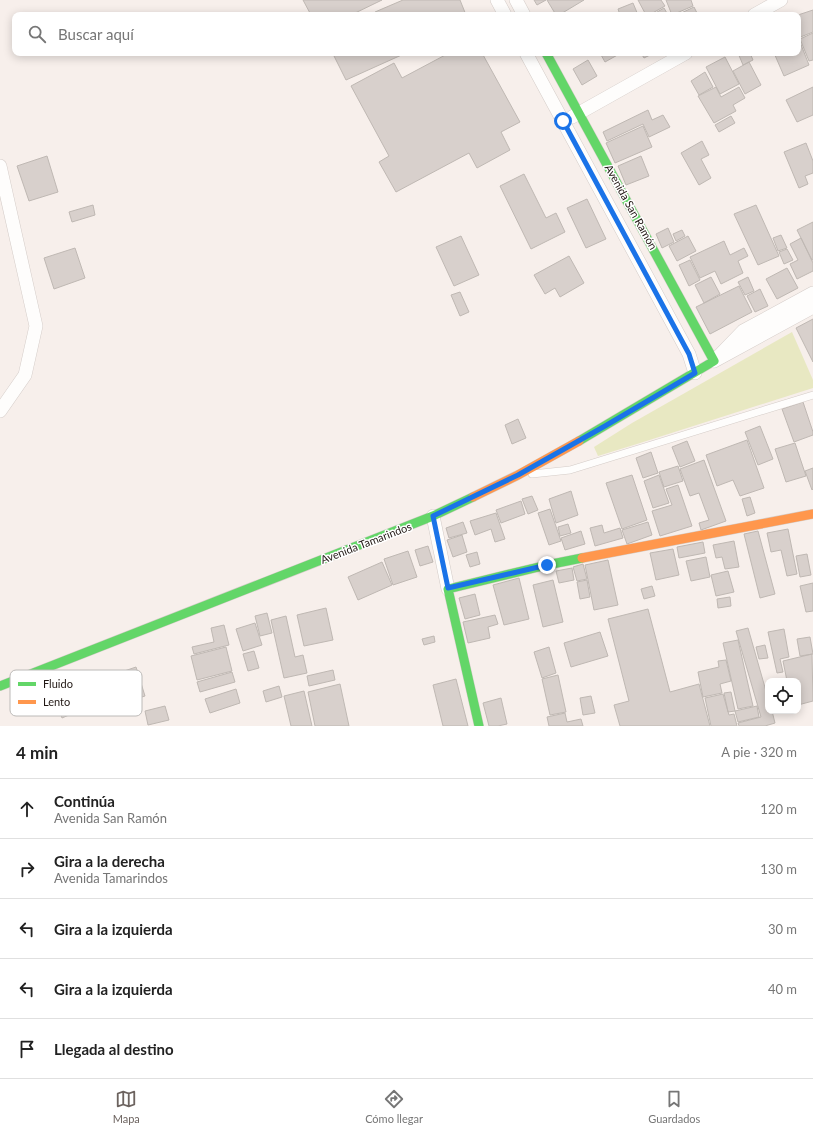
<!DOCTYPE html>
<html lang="es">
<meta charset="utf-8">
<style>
body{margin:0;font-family:Lato,sans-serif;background:#f2f2f2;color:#222}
.controls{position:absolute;right:12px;bottom:12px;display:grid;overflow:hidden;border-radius:8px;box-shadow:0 2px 10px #0003}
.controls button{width:36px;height:36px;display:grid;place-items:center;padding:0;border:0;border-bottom:1px solid #e0e0e0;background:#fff;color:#222;font:20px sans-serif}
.stop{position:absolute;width:12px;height:12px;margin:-9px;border:3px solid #1a73e8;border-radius:50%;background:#fff}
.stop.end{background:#1a73e8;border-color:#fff;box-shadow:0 1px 4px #0008}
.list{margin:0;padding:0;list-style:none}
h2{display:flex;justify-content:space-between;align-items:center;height:52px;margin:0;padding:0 16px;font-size:17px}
h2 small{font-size:13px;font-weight:400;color:#767676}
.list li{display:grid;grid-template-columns:26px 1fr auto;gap:12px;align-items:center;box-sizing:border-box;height:60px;padding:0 16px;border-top:1px solid #e0e0e0}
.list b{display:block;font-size:15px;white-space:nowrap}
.list p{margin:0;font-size:13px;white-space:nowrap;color:#767676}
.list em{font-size:13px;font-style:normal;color:#767676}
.icon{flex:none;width:22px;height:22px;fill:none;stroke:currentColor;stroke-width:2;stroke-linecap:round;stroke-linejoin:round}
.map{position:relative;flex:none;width:813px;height:726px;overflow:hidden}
.search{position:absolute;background:#fff;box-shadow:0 2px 10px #0003;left:12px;right:12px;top:12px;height:44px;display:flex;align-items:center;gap:10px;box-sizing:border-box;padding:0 14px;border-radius:8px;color:#767676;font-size:15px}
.sheet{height:352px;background:#fff}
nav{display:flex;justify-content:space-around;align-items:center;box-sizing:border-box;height:56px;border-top:1px solid #e0e0e0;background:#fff;font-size:11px;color:#767676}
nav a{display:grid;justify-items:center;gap:2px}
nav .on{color:#6c635f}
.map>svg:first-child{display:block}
.green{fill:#e8e8c2}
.building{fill:#d8d0cc;stroke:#bfb8b3}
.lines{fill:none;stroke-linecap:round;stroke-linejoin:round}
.lane-casing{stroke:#d4ccc8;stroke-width:8}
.street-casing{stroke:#d4ccc8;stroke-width:14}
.fast-casing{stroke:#d4ccc8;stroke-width:10}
.slow-casing{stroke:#d4ccc8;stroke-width:10}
.lane{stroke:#fefdfc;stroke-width:7}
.street{stroke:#fefdfc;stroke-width:13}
.fast{stroke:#63d668;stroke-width:9}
.slow{stroke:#ff974d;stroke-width:9}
.route{stroke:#1a73e8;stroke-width:5}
.labels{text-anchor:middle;stroke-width:3;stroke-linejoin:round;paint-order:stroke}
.street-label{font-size:11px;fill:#211814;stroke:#fff}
.key{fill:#fff;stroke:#bcbab8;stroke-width:1}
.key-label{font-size:11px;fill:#211814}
</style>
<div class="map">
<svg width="813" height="726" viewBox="0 0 813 726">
<rect width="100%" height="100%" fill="#f7efeb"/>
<!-- green -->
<path class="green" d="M 792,332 L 813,380 L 813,388 L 637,444 L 598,456 L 594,447 L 632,423 Z"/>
<!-- building -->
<path class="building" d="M 303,0 L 382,0 L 351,15 L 311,15 Z
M 403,0 L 460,0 L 466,15 L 376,15 L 375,12 Z
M 534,0 L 546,0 L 537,5 Z
M 547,0 L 584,0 L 559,15 L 556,15 Z
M 638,0 L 661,0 L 665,6 L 649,15 L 646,15 Z
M 666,0 L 691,0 L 693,6 L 672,15 Z
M 633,3 L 638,15 L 620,15 L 618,9 Z
M 694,7 L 698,15 L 677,15 Z
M 664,8 L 668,15 L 652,15 Z
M 813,10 L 813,32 L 798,38 L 798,15 Z
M 813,33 L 813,60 L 809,61 L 800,39 Z
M 798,42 L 800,42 L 809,65 L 784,76 L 774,53 L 798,53 Z
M 335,53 L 406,53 L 346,80 L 333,54 Z
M 449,53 L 482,53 L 520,122 L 501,132 L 510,150 L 477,168 L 469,153 L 396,192 L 379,162 L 389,156 L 351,86 L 394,63 L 402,78 Z
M 600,53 L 621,53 L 605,62 Z
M 641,53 L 654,53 L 644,58 Z
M 738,53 L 750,53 L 753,60 L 743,65 Z
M 725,57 L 739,84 L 720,94 L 706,67 Z
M 588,60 L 597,76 L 582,85 L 573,69 Z
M 749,62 L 761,85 L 745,94 L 733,71 Z
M 705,72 L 713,87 L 699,95 L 691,81 Z
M 716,87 L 721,97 L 739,87 L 745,98 L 733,105 L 736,111 L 714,123 L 698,96 Z
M 813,87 L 813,115 L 797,122 L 786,100 Z
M 648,110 L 652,120 L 663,115 L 670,127 L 649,137 L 643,124 L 607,141 L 603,132 Z
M 731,116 L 735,123 L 719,132 L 715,125 Z
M 643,126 L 652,147 L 615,163 L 606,143 Z
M 702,141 L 709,155 L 701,159 L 711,178 L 699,185 L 681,153 Z
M 806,143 L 813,161 L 813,173 L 805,176 L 808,184 L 799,188 L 784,152 Z
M 47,156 L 58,192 L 29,201 L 17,166 Z
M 641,156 L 649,176 L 626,185 L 618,166 Z
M 524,174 L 546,218 L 556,213 L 565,232 L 531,249 L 500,186 Z
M 587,199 L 606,239 L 586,248 L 567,208 Z
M 93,205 L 95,215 L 72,222 L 69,212 Z
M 756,205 L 779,256 L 758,265 L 734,214 Z
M 813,222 L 813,260 L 812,260 L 797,230 Z
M 668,228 L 674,242 L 662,248 L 656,234 Z
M 682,230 L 685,236 L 676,241 L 673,234 Z
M 781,235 L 787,248 L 778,251 L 773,238 Z
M 461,236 L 479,275 L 454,286 L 436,247 Z
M 688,236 L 696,251 L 677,261 L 669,246 Z
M 801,238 L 813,263 L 813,271 L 797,279 L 790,264 L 798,260 L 790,244 Z
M 724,241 L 730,255 L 744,248 L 748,256 L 738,261 L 743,273 L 721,284 L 715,271 L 700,278 L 690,257 Z
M 75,248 L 85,278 L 54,289 L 44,258 Z
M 787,249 L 793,260 L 784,264 L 779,252 Z
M 569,256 L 584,283 L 560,297 L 555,288 L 545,294 L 534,275 Z
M 690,260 L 700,280 L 689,286 L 679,265 Z
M 787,268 L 798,288 L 777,299 L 766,279 Z
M 711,277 L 720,294 L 704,303 L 695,285 Z
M 748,277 L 754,291 L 745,295 L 738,282 Z
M 739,286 L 752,312 L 710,334 L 696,307 Z
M 760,289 L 768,306 L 755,312 L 747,296 Z
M 460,292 L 469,312 L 460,316 L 451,295 Z
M 813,319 L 813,362 L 796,328 Z
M 803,402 L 813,432 L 813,435 L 794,442 L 782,409 Z
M 518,419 L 526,438 L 512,444 L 505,425 Z
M 760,426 L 773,459 L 758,465 L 745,432 Z
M 747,440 L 764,488 L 740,496 L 733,480 L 717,486 L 706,455 Z
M 687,441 L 695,461 L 680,467 L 672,447 Z
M 795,443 L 806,476 L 786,482 L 775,449 Z
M 651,452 L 658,473 L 643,478 L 636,458 Z
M 704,460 L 726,521 L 701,530 L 699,523 L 709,520 L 699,493 L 690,496 L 680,469 Z
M 678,466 L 683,481 L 664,487 L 659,472 Z
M 813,468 L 813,489 L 812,490 L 805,471 Z
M 632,475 L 647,520 L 622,529 L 606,483 Z
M 659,475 L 669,503 L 653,508 L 644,481 Z
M 678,485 L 692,526 L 660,536 L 652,511 L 672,505 L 666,489 Z
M 571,491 L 578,515 L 556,523 L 549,499 Z
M 532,496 L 538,510 L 528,514 L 522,499 Z
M 750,497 L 755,513 L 747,516 L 742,499 Z
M 521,501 L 525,514 L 501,523 L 496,510 Z
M 550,509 L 561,541 L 549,545 L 538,513 Z
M 496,513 L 505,539 L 495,542 L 491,529 L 475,535 L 470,521 Z
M 463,522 L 467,533 L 449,538 L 446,528 Z
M 648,522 L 652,535 L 627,544 L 622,530 Z
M 568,524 L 571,533 L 560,536 L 558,527 Z
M 602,525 L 604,533 L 620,528 L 623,538 L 595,546 L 590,528 Z
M 788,529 L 797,574 L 787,576 L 781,550 L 771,552 L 767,533 Z
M 581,531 L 585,544 L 565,550 L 561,538 Z
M 758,531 L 775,594 L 760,598 L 744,534 Z
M 462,535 L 467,552 L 453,557 L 447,540 Z
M 734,541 L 739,567 L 725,569 L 722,557 L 716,558 L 713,545 Z
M 703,542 L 705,553 L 679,558 L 677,547 Z
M 428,546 L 433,562 L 420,566 L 415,550 Z
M 673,549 L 679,575 L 656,580 L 650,553 Z
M 408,551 L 417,577 L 393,585 L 384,559 Z
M 477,552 L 480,564 L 470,567 L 466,555 Z
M 807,554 L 811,575 L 800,577 L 796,556 Z
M 706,557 L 710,577 L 691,581 L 686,561 Z
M 608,560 L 618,605 L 594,610 L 585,565 Z
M 382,562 L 392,585 L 358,600 L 348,577 Z
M 583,564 L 587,579 L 577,581 L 573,567 Z
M 572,568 L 574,580 L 559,583 L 556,571 Z
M 728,571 L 734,592 L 716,596 L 711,575 Z
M 519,578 L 529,619 L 504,625 L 493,585 Z
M 553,580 L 563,622 L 543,627 L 533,585 Z
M 587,580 L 590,597 L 580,599 L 577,582 Z
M 813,583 L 813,611 L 806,612 L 800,586 Z
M 652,586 L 655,596 L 644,599 L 641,589 Z
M 475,594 L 480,615 L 465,619 L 459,598 Z
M 730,597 L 731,606 L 718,608 L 717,599 Z
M 326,608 L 333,640 L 304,646 L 297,615 Z
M 648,609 L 670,692 L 699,684 L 710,726 L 620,726 L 614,705 L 629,701 L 608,619 Z
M 267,613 L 272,633 L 260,636 L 255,616 Z
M 495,615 L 498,624 L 488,627 L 490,638 L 468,643 L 463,622 Z
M 286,616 L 295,657 L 303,655 L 307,673 L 284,678 L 271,620 Z
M 255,623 L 262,645 L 243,651 L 236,629 Z
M 224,625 L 229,645 L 194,654 L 192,647 L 214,642 L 211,628 Z
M 748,628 L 768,698 L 768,711 L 772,711 L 775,723 L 765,726 L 739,726 L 738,723 L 761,717 L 736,631 Z
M 784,629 L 789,657 L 780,659 L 783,672 L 777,673 L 768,632 Z
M 600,632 L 608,656 L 571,667 L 564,643 Z
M 434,636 L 435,642 L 424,645 L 422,639 Z
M 810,637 L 813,654 L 800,656 L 797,639 Z
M 738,640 L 753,706 L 738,709 L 723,643 Z
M 765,645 L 768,658 L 759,659 L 756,647 Z
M 226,647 L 232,671 L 197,680 L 191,656 Z
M 549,647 L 556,673 L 542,678 L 534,652 Z
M 254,651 L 259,668 L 248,671 L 243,654 Z
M 812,654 L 813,701 L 798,705 L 798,681 L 787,681 L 783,661 Z
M 726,660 L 731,681 L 720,684 L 722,693 L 703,697 L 698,672 L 719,667 L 718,661 Z
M 136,667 L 145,696 L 113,706 L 104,678 Z
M 333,670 L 335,680 L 309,686 L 307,676 Z
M 232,672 L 235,682 L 200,692 L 197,682 Z
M 558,675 L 566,712 L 550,715 L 542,679 Z
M 456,679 L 468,726 L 443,726 L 433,685 Z
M 76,682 L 81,694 L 70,698 L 76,712 L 62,718 L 52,691 Z
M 340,684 L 349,726 L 315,726 L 308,692 Z
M 279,686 L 282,697 L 266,702 L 263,691 Z
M 236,689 L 240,703 L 210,713 L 205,699 Z
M 304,691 L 312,726 L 291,726 L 284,696 Z
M 731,692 L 735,711 L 728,712 L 724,693 Z
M 723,694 L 729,715 L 734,714 L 737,726 L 711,726 L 705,698 Z
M 591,696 L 595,713 L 583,715 L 580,698 Z
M 501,698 L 507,724 L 498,726 L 489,726 L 483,703 Z
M 165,706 L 169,720 L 148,725 L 145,711 Z
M 757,706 L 759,717 L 738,722 L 735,711 Z
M 565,713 L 567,722 L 581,719 L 583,726 L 549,726 L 547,717 Z"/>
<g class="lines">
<defs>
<path id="lane" d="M 532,474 L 570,470 L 813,395"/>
<path id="street" d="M 497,0 L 505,15
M 516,0 L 524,15
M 754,15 L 781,0
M 526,53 L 689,354 L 695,373
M 572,117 L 686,53
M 0,166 L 36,326 L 25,375 L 0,411
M 813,293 L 743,331 L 714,361 L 813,307
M 433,516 L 448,589"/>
<path id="fast" d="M 546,53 L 714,361 L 579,441
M 0,686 L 433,516 L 473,497
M 479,726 L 448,589 L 547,565 L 582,558"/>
<path id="slow" d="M 473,497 L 518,475 L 579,441
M 582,558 L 813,514"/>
</defs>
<!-- lane casing -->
<use href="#lane" class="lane-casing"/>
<!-- street casing -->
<use href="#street" class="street-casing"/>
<!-- fast casing -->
<use href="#fast" class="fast-casing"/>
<!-- slow casing -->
<use href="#slow" class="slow-casing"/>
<!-- lane -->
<use href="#lane" class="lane"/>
<!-- street -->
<use href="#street" class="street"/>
<!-- fast -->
<use href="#fast" class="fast"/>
<!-- slow -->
<use href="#slow" class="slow"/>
</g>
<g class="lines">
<!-- route -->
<path class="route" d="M 547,565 L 448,588 L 433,516 L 518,475 L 605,426 L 695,373 L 689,354 L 563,121"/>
</g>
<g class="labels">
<!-- street labels -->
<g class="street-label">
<text transform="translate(631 207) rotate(61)" y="4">Avenida San Ramón</text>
<text transform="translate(366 543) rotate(-21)" y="4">Avenida Tamarindos</text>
</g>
</g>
<!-- legend -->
<rect x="10" y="670" width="132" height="46" rx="6" class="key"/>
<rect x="18" y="682" width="18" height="4" fill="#63d668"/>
<rect x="18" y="700" width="18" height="4" fill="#ff974d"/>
<g class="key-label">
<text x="43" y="688">Fluido</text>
<text x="43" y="706">Lento</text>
</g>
</svg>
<div class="controls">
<button><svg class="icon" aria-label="locate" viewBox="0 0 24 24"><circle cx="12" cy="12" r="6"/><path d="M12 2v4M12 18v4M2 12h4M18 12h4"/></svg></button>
</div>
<div class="stop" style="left:563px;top:121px"></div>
<div class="stop end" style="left:547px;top:565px"></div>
<div class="search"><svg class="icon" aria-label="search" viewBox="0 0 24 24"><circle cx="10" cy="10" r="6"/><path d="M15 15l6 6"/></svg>Buscar aquí</div>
</div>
<section class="sheet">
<h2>4 min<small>A pie · 320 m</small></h2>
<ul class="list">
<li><svg class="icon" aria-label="ahead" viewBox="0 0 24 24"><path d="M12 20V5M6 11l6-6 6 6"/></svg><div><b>Continúa</b><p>Avenida San Ramón</p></div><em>120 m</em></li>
<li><svg class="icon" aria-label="right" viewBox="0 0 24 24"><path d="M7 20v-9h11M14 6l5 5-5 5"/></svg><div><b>Gira a la derecha</b><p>Avenida Tamarindos</p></div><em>130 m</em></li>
<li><svg class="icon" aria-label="left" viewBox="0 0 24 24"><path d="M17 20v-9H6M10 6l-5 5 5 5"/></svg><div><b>Gira a la izquierda</b></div><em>30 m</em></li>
<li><svg class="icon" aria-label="left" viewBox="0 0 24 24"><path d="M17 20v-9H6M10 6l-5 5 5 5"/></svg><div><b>Gira a la izquierda</b></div><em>40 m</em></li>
<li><svg class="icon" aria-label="arrive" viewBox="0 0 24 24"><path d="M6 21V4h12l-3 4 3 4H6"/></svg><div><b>Llegada al destino</b></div></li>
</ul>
</section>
<nav>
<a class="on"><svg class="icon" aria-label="map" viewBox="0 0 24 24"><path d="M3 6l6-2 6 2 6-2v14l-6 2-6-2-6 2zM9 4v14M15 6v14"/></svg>Mapa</a>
<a><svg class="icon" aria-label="directions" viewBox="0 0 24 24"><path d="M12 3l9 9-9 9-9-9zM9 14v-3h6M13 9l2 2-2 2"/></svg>Cómo llegar</a>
<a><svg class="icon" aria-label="saved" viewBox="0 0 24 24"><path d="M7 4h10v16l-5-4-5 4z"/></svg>Guardados</a>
</nav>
